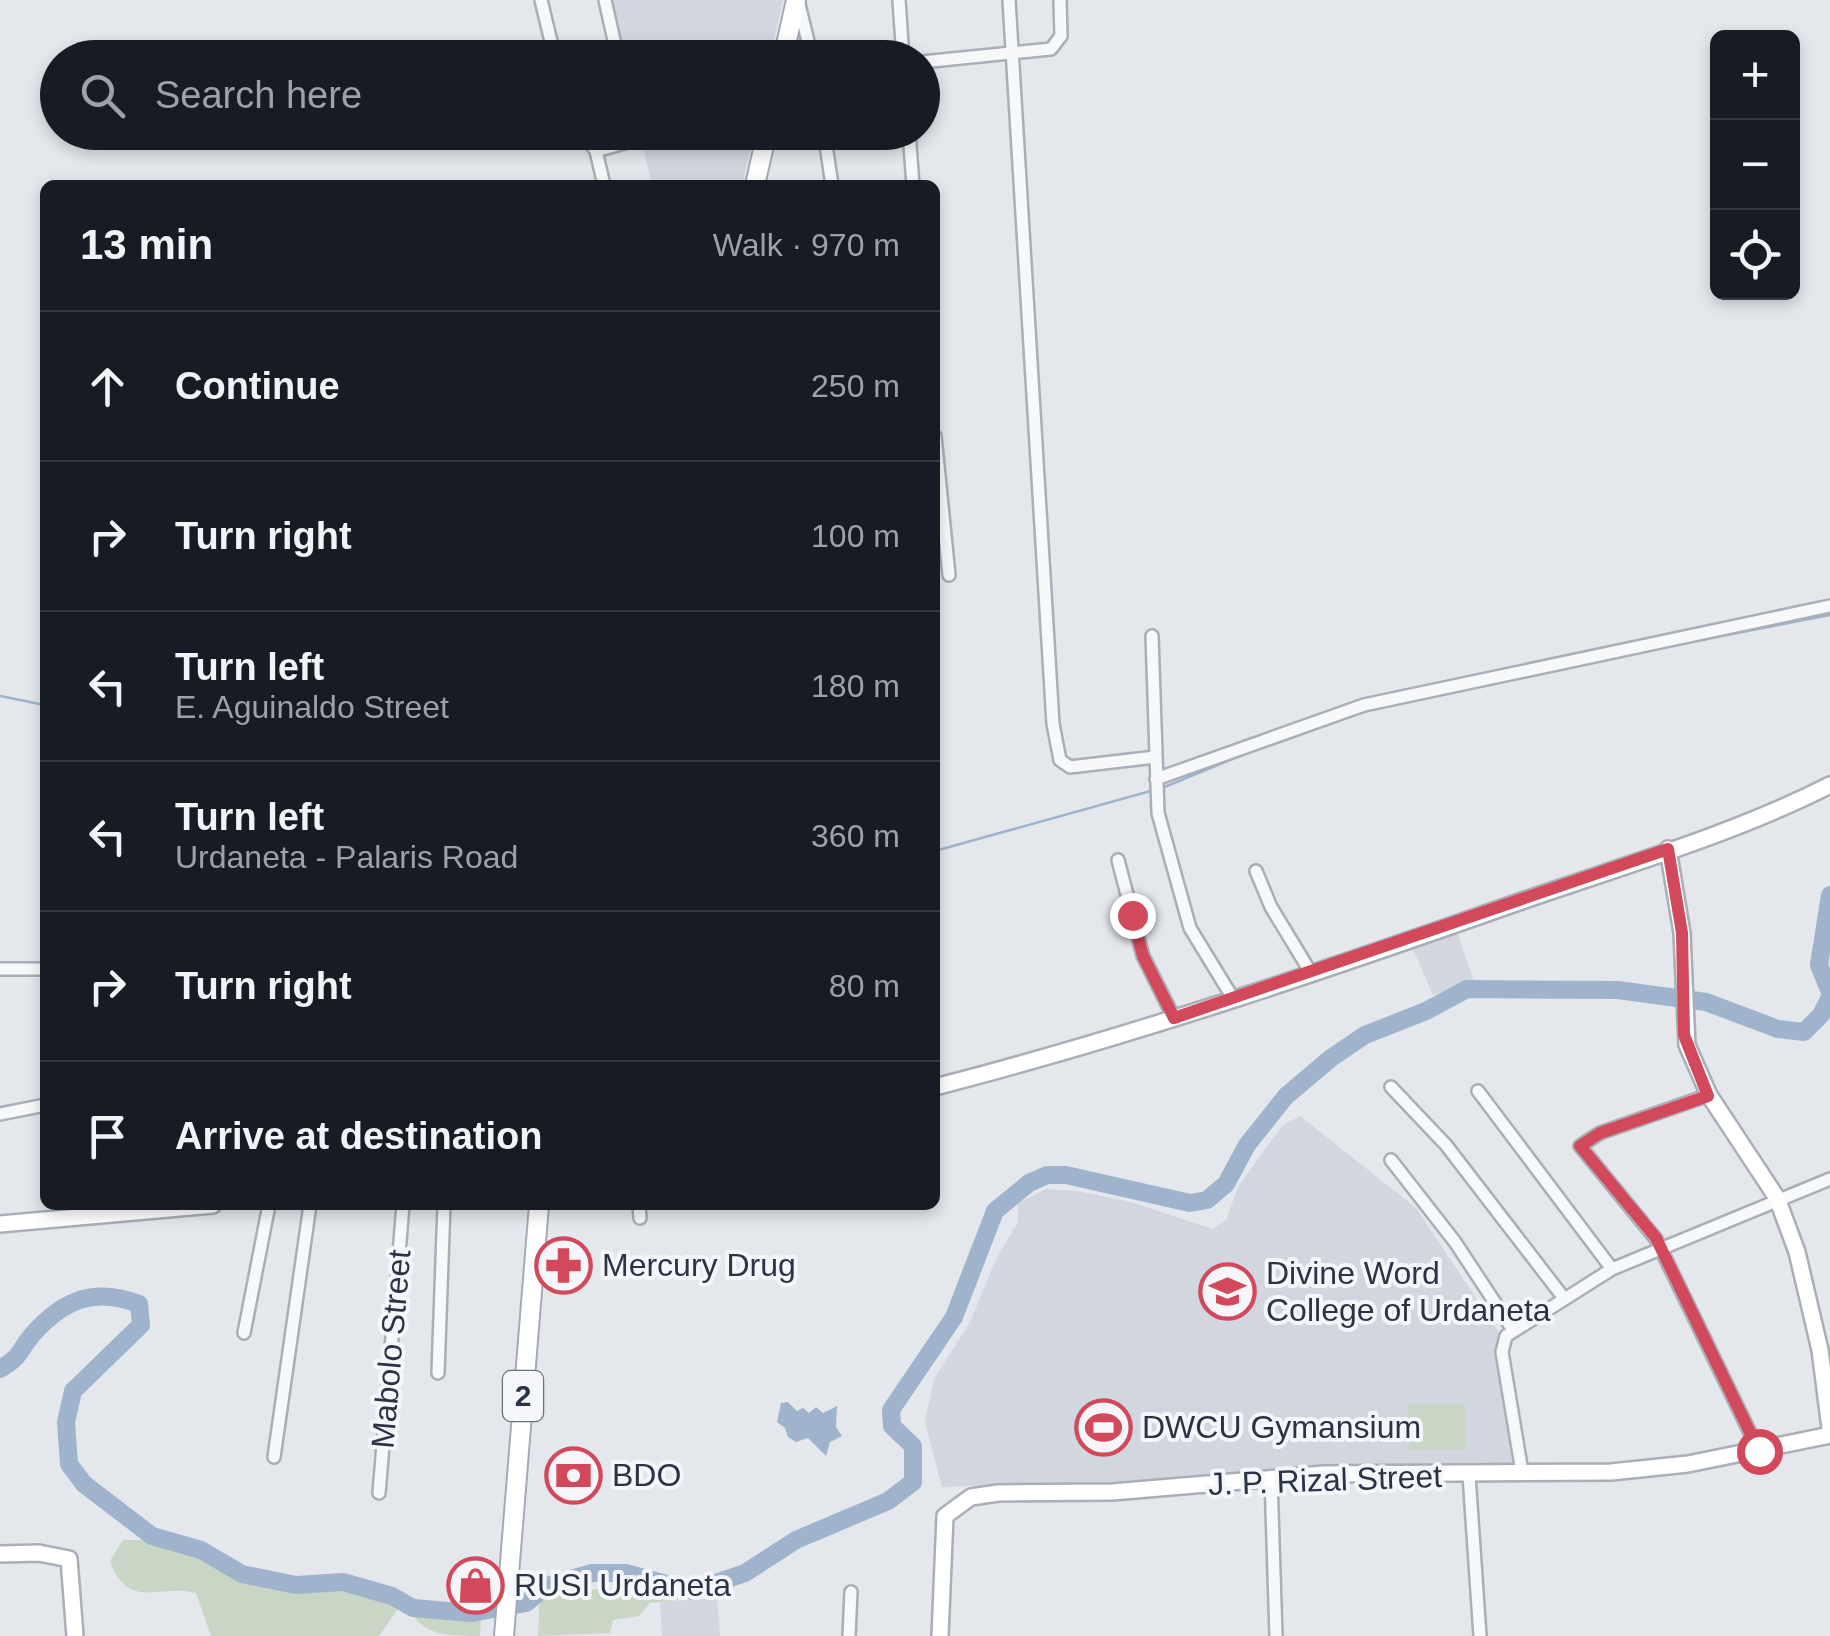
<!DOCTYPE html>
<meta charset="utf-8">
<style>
body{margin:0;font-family:Arial,sans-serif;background:#242831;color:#f1f3f6}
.controls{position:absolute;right:30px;top:30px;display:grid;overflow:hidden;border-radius:15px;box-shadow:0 5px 15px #0003}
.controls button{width:90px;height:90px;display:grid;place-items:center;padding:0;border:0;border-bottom:2px solid #363941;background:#171b24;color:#f1f3f6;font:50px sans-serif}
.stop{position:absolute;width:30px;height:30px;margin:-22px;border:8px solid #d1495b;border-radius:50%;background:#fff}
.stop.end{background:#d1495b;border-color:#fff;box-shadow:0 2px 10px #0008}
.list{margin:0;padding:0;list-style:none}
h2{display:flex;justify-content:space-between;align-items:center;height:130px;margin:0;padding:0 40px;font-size:42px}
h2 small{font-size:32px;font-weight:400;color:#9ea1a6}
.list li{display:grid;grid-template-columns:65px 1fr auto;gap:30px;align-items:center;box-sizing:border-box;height:150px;padding:0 40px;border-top:2px solid #363941}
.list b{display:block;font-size:38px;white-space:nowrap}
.list p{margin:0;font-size:32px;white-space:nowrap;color:#9ea1a6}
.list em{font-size:32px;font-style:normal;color:#9ea1a6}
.icon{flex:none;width:55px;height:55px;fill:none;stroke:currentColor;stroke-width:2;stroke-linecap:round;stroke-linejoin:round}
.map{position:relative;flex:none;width:1830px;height:1636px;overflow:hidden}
.search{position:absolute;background:#171b24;box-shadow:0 5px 15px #0003;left:40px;top:40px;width:900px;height:110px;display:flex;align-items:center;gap:25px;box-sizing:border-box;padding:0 35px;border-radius:55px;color:#9ea1a6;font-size:38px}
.panel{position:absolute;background:#171b24;box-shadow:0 5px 15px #0003;left:40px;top:180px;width:900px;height:1030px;border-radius:15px}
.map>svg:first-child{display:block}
.built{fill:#d2d6de}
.green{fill:#c9d6c5}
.water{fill:#9fb4cc}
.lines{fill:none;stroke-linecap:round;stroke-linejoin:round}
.stream{stroke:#9fb4cc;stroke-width:2.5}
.river{stroke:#9fb4cc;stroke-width:18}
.street-casing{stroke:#a9aeb7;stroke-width:16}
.secondary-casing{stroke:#a9aeb7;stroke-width:20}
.primary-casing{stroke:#a3abb8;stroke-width:22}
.street{stroke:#f7f8fa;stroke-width:11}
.secondary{stroke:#fff;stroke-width:15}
.primary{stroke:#fff;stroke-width:18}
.route{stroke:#d1495b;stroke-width:12}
.labels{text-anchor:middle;stroke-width:8;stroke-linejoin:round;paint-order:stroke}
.shield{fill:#f4f6f9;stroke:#676e7b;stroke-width:2.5}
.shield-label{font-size:30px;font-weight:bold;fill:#2b3445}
.poi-label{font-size:32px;fill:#2b3445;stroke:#f4f6f9;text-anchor:start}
.street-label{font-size:32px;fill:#2b3445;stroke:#f4f6f9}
</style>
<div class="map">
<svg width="1830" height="1636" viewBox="0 0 1830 1636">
<rect width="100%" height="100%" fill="#e4e7ec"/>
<!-- built -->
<path class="built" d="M 610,0 L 783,0 L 770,58 L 623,57 Z
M 640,133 L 744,133 L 741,144 L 750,150 L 742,185 L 652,185 Z
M 1456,929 L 1474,981 L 1433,995 L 1412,947 Z
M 1300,1116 L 1416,1208 L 1498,1331 L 1495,1351 L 1513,1468 L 1271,1468 L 1233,1478 L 942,1487 L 925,1422 L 934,1379 L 970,1322 L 995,1261 L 1018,1222 L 1018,1203 L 1046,1189 L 1077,1191 L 1134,1203 L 1213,1229 L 1226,1220 L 1238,1187 L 1282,1126 Z
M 717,1598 L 720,1636 L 662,1636 L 660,1602 Z"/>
<!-- green -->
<path class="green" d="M 1408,1404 L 1465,1404 L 1466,1449 L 1409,1450 Z
M 123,1540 L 142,1540 L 207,1557 L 232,1573 L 276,1583 L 355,1588 L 400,1606 L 379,1636 L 211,1636 L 196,1593 C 160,1583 128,1612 110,1561 Z
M 680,1588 L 678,1600 L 650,1603 L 639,1616 L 613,1620 L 610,1633 L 538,1636 L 540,1590 Z
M 412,1612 L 481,1616 L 480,1636 C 451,1636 423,1636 412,1612 Z"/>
<!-- water -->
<path class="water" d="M 788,1402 L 797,1411 L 803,1408 L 809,1413 L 816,1407 L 823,1413 L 837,1406 L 836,1427 L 842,1436 L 830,1442 L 826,1456 L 808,1438 L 796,1442 L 788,1437 L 785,1428 L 777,1422 L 781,1403 Z"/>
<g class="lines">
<!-- stream -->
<path class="stream" d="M 1660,648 L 1830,615
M 0,696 L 45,705
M 1430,697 L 1462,690
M 1162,788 L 1247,753
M 935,851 L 1154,790"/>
<!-- river -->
<path class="river" d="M 1830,895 L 1819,965 L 1830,992
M 0,1369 C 21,1357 18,1352 32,1335 C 64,1299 94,1287 139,1304 L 141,1325 L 73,1391 L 66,1422 L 69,1464 L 84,1484 L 152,1536 L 201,1550 L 242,1574 L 296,1585 L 343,1582 L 392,1596 L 413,1608 L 471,1613 L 526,1603 L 547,1586 L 592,1573 L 626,1573 L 692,1591 L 745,1573 L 796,1540 L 888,1501 L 913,1482 L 913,1446 L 892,1426 L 891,1410 L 954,1317 L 995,1211 L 1029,1183 L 1047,1175 L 1066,1175 L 1190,1203 L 1207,1200 L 1226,1184 L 1247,1145 L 1286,1096 L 1331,1058 L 1365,1035 L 1426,1011 L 1467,989 L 1618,990 L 1706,1002 L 1778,1029 L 1804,1032 L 1821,1015 L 1830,997"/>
<defs>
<path id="street" d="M 541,0 L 555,58
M 605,0 L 618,58
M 798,0 L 812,58
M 899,0 L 903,58
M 1009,0 L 1053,724 L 1060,760 L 1070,767 L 1155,757
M 922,62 L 1051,49 L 1061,36 L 1060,0
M 582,132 L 596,151
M 824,132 L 832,185
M 909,132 L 913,185
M 604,185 L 596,151 L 635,140 L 635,132
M 935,436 L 949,575
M 1152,636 L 1158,813 L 1190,928 L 1234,1000
M 1156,779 L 1364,705 L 1830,606
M 1118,860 L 1143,956 L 1174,1018
M 1256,871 L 1271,907 L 1311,973
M 0,969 L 45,969
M 1391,1087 L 1446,1145 L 1563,1297
M 1478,1091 L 1612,1269
M 1709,1095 L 1600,1133 L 1580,1146 L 1656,1239 L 1759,1451
M 0,1114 L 45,1105
M 1391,1160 L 1455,1242 L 1513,1330
M 639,1205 L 640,1218
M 244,1333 L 269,1205
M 438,1373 L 444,1205
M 274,1457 L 310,1205
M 1522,1472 L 1502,1352 L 1506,1336 L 1612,1269 L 1830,1179
M 1469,1475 L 1480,1636
M 1271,1478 L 1276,1636
M 379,1493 L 403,1205
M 849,1636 L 851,1592"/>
<path id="secondary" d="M 1668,849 L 1682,933 L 1687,1045 L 1709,1095 L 1777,1198 L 1797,1252 L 1820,1350 L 1830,1428
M 935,1087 C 1133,1036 1326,970 1519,902 C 1622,866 1732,835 1830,785
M 0,1224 L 213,1205
M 0,1554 L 39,1553 L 69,1559 L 75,1636
M 940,1636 L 945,1516 L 971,1497 L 998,1493 L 1112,1492 L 1324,1474 L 1611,1472 L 1688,1464 L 1830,1435"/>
<path id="primary" d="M 783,58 L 796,0
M 755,185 L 767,132
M 504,1636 L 539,1205"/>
</defs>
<!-- street casing -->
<use href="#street" class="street-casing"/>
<!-- secondary casing -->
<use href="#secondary" class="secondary-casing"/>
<!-- primary casing -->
<use href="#primary" class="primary-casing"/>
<!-- street -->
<use href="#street" class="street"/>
<!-- secondary -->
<use href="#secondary" class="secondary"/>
<!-- primary -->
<use href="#primary" class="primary"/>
</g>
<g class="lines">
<!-- route -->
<path class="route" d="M 1132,915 L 1143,956 L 1174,1018 L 1668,849 L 1682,933 L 1684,1035 L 1708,1096 L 1600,1133 L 1580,1146 L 1656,1238 L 1759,1451"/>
</g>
<!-- icons -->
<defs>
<symbol id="pharmacy-ring" viewBox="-11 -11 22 22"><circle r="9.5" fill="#f4f6f9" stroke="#d1495b" stroke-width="1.5"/><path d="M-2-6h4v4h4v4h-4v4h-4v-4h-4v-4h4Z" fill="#d1495b"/></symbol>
<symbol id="university-ring" viewBox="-11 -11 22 22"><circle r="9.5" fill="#f4f6f9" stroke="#d1495b" stroke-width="1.5"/><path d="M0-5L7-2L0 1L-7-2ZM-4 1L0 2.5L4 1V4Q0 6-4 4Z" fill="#d1495b"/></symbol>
<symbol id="stadium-ring" viewBox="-11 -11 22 22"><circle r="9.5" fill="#f4f6f9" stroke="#d1495b" stroke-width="1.5"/><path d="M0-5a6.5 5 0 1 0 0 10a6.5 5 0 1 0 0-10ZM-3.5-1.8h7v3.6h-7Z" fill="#d1495b"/></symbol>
<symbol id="bank-ring" viewBox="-11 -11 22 22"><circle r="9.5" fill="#f4f6f9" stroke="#d1495b" stroke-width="1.5"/><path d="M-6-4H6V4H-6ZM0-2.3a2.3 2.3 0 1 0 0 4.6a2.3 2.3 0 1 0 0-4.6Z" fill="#d1495b"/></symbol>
<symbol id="shop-ring" viewBox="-11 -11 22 22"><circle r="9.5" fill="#f4f6f9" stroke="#d1495b" stroke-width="1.5"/><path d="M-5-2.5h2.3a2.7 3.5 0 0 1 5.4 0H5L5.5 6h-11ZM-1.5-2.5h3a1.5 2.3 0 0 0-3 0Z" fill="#d1495b"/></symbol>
</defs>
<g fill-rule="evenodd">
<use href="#pharmacy-ring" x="532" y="1234" width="63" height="63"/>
<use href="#university-ring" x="1196" y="1260" width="63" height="63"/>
<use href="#stadium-ring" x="1072" y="1396" width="63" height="63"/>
<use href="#bank-ring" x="542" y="1444" width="63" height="63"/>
<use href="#shop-ring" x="444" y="1554" width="63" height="63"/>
</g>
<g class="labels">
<!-- shield labels -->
<rect class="shield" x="503" y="1371" width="40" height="50" rx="8"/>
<g class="shield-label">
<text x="523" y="1406">2</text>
</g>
<!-- poi labels -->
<g class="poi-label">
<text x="602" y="1276">Mercury Drug</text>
<text x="1266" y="1284">Divine Word<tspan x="1266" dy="37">College of Urdaneta</tspan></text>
<text x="1142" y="1438">DWCU Gymansium</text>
<text x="612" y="1486">BDO</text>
<text x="514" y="1596">RUSI Urdaneta</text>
</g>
<!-- street labels -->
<g class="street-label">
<text transform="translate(391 1349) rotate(-85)" y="11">Mabolo Street</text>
<text transform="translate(1325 1480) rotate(-2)" y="11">J. P. Rizal Street</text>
</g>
</g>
</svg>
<div class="controls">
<button>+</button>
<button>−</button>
<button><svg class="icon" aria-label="locate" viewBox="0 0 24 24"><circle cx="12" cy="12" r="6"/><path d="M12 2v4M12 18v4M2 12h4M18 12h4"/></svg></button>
</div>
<div class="stop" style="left:1759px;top:1451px"></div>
<div class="stop end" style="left:1132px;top:915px"></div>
<div class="search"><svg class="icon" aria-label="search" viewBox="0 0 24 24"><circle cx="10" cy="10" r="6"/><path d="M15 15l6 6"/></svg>Search here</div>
<section class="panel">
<h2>13 min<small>Walk · 970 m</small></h2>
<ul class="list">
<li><svg class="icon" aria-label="ahead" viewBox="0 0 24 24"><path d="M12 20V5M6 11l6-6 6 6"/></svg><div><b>Continue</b></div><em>250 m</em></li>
<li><svg class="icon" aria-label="right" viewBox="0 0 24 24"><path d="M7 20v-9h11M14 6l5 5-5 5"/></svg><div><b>Turn right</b></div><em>100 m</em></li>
<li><svg class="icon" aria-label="left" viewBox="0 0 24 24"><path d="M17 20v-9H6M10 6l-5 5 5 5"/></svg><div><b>Turn left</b><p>E. Aguinaldo Street</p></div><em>180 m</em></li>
<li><svg class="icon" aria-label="left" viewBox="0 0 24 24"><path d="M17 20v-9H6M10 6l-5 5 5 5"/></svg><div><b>Turn left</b><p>Urdaneta - Palaris Road</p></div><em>360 m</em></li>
<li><svg class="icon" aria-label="right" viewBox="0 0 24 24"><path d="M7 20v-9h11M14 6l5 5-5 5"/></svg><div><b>Turn right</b></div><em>80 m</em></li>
<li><svg class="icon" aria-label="arrive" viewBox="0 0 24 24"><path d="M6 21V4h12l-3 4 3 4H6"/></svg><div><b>Arrive at destination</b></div></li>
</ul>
</section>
</div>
